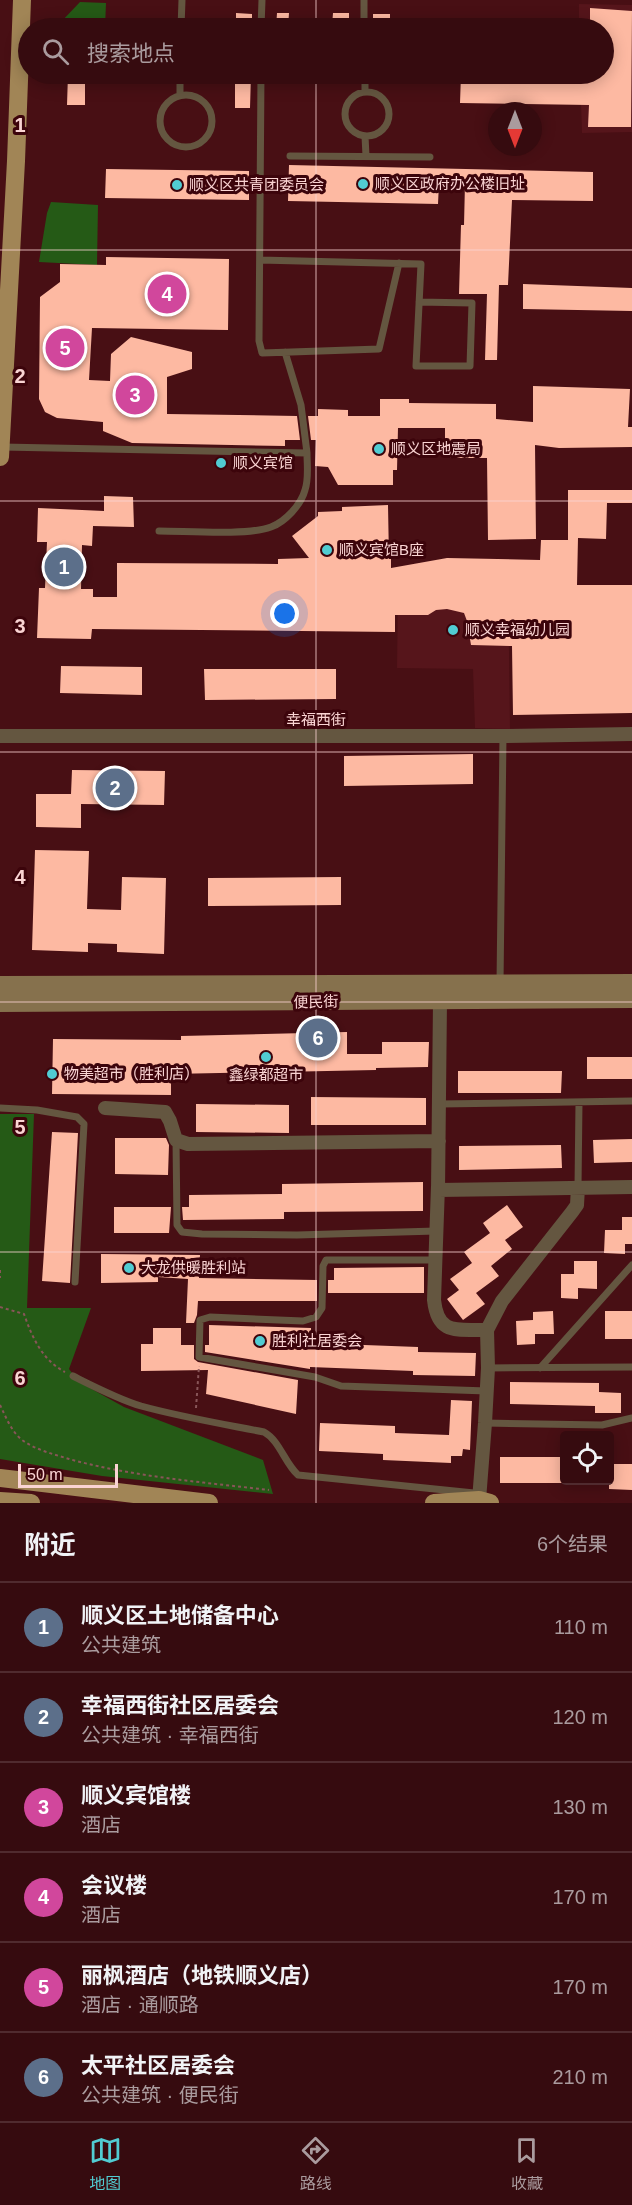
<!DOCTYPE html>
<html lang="zh">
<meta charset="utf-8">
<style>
body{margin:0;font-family:Arial,"Noto Sans SC",sans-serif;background:#3d1418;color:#f1f3f6}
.controls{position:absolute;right:18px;bottom:18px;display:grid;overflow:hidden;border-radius:6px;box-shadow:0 3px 15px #0003}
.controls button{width:54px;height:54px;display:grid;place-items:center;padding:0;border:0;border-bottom:2px solid #502b2f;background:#360b0f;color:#f1f3f6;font:30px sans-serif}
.compass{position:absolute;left:488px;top:102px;width:54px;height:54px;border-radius:50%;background:#360b0f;box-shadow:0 3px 15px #0003;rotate:180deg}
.scale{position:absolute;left:18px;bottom:15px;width:100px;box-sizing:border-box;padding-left:6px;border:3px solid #fad4d3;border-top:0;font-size:16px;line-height:21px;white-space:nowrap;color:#fad4d3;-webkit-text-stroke:4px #3c040b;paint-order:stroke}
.you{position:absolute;left:285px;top:614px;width:21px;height:21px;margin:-15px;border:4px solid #fff;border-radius:50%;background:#1a73e8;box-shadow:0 0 0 9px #1a73e833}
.badge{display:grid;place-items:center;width:39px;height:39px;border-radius:50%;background:#51ccd2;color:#fff;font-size:20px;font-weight:700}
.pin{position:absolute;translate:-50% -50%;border:3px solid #fff;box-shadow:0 2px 6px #0006}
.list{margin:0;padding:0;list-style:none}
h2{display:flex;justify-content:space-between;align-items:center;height:78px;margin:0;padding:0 24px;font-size:26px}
h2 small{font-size:20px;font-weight:400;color:#aa9b9e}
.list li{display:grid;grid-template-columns:39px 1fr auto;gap:18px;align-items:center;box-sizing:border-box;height:90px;padding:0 24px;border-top:2px solid #502b2f}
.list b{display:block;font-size:22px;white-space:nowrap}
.list p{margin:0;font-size:20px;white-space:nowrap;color:#aa9b9e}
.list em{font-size:20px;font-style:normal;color:#aa9b9e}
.icon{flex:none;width:33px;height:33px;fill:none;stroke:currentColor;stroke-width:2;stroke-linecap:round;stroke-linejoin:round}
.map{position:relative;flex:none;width:632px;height:1503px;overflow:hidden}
.search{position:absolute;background:#360b0f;box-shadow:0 3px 15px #0003;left:18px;right:18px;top:18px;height:66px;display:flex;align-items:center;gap:15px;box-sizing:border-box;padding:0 21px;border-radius:33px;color:#aa9b9e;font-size:22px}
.sheet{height:618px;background:#360b0f}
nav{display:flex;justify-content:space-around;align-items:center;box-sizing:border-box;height:84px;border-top:2px solid #502b2f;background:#360b0f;font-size:16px;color:#aa9b9e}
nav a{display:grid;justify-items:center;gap:3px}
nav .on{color:#51ccd2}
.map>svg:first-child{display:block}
.built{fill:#56151b}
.green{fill:#255a16}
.building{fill:#fdb9a2}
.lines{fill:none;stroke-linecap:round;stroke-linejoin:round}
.path{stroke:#885558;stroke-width:2;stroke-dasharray:3 3;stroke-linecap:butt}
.lane{stroke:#645640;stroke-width:7}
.street{stroke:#645640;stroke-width:14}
.secondary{stroke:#86714d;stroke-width:18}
.primary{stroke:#a18556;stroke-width:18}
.grid{fill:none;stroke:#fad4d3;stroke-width:1.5;stroke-opacity:0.55}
.poi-dot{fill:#51ccd2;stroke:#3c040b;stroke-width:2}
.labels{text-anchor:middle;stroke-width:6;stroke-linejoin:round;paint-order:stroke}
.poi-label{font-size:15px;fill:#fad4d3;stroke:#3c040b;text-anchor:start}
.street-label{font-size:15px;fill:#fad4d3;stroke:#3c040b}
.grid-label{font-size:20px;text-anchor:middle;font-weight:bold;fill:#fad4d3;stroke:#3c040b;stroke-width:6;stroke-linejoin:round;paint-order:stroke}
</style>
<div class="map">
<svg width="632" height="1503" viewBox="0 0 632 1503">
<rect width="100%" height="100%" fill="#480f14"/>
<!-- built -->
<path class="built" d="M 579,4 L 632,5 L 632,132 L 582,133 L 580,74 L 604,74 L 604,28 L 579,28 Z
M 508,574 L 510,729 L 475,728 L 473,669 L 397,668 L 398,591 Z"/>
<!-- green -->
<path class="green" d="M 80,2 L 106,3 L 105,28 L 59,28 L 59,24 Z
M 51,202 L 98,205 L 97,265 L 39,262 L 47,213 Z
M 0,1114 L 34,1114 L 27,1308 L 91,1308 L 69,1369 L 79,1382 L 124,1407 L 263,1460 L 273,1494 L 102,1476 L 0,1459 Z"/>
<!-- building -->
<path class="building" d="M 590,8 L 632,11 L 631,127 L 588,127 L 589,105 L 460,103 L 461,74 L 603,74 L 603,28 L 590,28 Z
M 236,13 L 252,14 L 252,28 L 236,28 Z
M 277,13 L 289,13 L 288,28 L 276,28 Z
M 333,13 L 349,13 L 349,26 L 332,26 Z
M 373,14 L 390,14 L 390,26 L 373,26 Z
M 68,74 L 85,74 L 85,105 L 67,105 Z
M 235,74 L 251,74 L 250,108 L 235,108 Z
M 289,165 L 593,172 L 593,201 L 512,200 L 508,285 L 499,285 L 497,360 L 485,360 L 487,294 L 459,294 L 461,225 L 464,225 L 465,183 L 439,183 L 438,204 L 288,201 Z
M 106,169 L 249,171 L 249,200 L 105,198 Z
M 106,257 L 229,259 L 228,330 L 92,328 L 89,380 L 110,381 L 111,354 L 131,337 L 192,352 L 192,369 L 167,377 L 167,414 L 297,416 L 300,440 L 285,440 L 285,446 L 132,443 L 103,431 L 103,422 L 57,418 L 45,412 L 39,399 L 40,297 L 60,282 L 60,264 L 106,265 Z
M 523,284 L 632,288 L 632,311 L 523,309 Z
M 533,386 L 630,389 L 628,427 L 632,427 L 632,447 L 559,448 L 535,445 L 536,539 L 488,540 L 487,458 L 445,458 L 445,428 L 398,428 L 397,470 L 393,470 L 393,485 L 338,485 L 328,467 L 315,466 L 316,440 L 311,440 L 308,416 L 318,416 L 318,409 L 348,410 L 348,416 L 380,416 L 380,399 L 409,399 L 409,403 L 496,404 L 496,419 L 533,422 Z
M 568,490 L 632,490 L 632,503 L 607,503 L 606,539 L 578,538 L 577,585 L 632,585 L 632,713 L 513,715 L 512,646 L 471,645 L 467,621 L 464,613 L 447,609 L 436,610 L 428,615 L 395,615 L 395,632 L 92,629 L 91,639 L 37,638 L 39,588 L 45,588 L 47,542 L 37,542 L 38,508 L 104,511 L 104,496 L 133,497 L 134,527 L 93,526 L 92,546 L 82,545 L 81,589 L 93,589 L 93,597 L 117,597 L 117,563 L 278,564 L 278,559 L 309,558 L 292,536 L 318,516 L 318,512 L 342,511 L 342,507 L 388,505 L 389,559 L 391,559 L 391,568 L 447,558 L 540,560 L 541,540 L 568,540 Z
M 61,666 L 142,667 L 142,695 L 60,693 Z
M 204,669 L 336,669 L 336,699 L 205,700 Z
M 473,754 L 473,784 L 344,786 L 344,756 Z
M 72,770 L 165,771 L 164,805 L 81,804 L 81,828 L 36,827 L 36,794 L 71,794 Z
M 35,850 L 89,851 L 87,909 L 121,910 L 122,877 L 166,878 L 164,954 L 117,952 L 117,944 L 88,943 L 88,952 L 32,950 Z
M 341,877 L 341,905 L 208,906 L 208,878 Z
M 347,1032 L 347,1054 L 382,1054 L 382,1042 L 429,1042 L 428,1067 L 376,1068 L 376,1070 L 171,1074 L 171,1095 L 52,1094 L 53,1039 L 181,1040 L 181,1036 Z
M 587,1057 L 632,1057 L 632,1079 L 587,1079 Z
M 458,1071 L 562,1071 L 561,1093 L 458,1093 Z
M 311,1097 L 426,1098 L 426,1125 L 311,1125 Z
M 196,1104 L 289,1105 L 289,1133 L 196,1132 Z
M 52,1132 L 78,1133 L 70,1283 L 42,1281 Z
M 115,1138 L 166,1138 L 169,1145 L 168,1175 L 115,1174 Z
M 632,1139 L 632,1162 L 594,1163 L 593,1140 Z
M 561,1145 L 562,1168 L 459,1170 L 459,1146 Z
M 423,1182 L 423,1211 L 284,1212 L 284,1219 L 183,1220 L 182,1207 L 189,1207 L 189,1195 L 282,1194 L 282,1184 Z
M 507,1205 L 523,1227 L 505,1240 L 512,1249 L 491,1266 L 499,1276 L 476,1293 L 485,1304 L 463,1320 L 447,1299 L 459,1290 L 450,1279 L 472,1263 L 464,1252 L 490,1233 L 483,1223 Z
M 114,1207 L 171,1207 L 169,1233 L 114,1233 Z
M 622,1217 L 632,1217 L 632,1244 L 625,1244 L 625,1254 L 604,1253 L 605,1230 L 622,1230 Z
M 101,1254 L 200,1255 L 199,1278 L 317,1280 L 317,1301 L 198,1301 L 197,1315 L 194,1323 L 186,1323 L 188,1279 L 158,1277 L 158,1282 L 101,1283 Z
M 574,1261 L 597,1261 L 597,1289 L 578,1288 L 578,1299 L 561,1298 L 561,1274 L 574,1274 Z
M 424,1267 L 424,1293 L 328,1293 L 328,1280 L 334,1280 L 334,1268 Z
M 553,1311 L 554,1334 L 535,1334 L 535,1344 L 517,1345 L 516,1321 L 533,1320 L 533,1312 Z
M 605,1311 L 632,1311 L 632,1339 L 605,1339 Z
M 209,1325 L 311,1328 L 311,1343 L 418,1347 L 418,1352 L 476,1353 L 475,1376 L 413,1375 L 413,1371 L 310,1367 L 310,1369 L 205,1352 L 205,1345 L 209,1345 Z
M 153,1328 L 181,1328 L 181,1345 L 194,1345 L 194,1359 L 198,1362 L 298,1380 L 296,1414 L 206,1394 L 208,1370 L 141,1371 L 141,1344 L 153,1344 Z
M 510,1382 L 599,1383 L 599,1392 L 621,1393 L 621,1413 L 595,1413 L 595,1406 L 510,1404 Z
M 451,1400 L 472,1401 L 470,1450 L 463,1449 L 462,1456 L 451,1456 L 451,1463 L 383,1460 L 383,1454 L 319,1451 L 320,1423 L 395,1426 L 395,1433 L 449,1435 Z
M 500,1457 L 564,1457 L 564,1483 L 500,1483 Z
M 609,1464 L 632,1464 L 632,1490 L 609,1489 Z"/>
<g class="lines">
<!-- path -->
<path class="path" d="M 0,1270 L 0,1278
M 0,1307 L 24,1314 C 32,1337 42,1360 65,1372
M 0,1405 C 6,1417 11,1431 22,1440 C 36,1450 53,1454 69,1459 C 134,1477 202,1482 269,1490
M 196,1408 L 199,1366"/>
<!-- lane -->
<path class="lane" d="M 364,0 L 364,28
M 181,28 L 182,0
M 261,28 L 262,0
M 261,74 L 259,341 L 262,353 L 379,349 L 399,263
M 365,74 L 365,92
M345 114a22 22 0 1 1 44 0a22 22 0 1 1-44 0Z
M160 121a26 26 0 1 1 52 0a26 26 0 1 1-52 0Z
M 180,95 L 180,74
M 365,136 L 366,156
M 290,156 L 430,157
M 260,260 L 421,264 L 416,366 L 470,366 L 472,303 L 419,302
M 2,447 L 307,453 L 301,405 L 285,352
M 159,531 C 187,531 246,536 271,527 C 285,522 301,505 305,490 C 309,479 307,465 307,453
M 500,983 L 503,736
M 440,1104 L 632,1101
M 0,1108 L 37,1110 L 77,1117 L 84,1124 L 75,1282
M 176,1140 L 177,1225 L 182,1232 L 202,1234 L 297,1235 L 436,1231
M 578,1187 L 579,1102
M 435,1260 L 326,1260 L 323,1266 L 322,1308 L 316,1317 L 303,1321 L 210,1317 L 200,1320 L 199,1357 L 315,1377 L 341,1386 L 487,1391
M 488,1368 L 632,1367
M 540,1368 L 632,1265
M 73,1376 C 95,1387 118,1399 141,1406 C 181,1417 223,1424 264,1432 C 280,1441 284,1462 298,1475 L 474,1493
M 485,1423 L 602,1425 L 632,1418"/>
<!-- street -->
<path class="street" d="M 0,736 L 503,736 L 632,734
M 440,1001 L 438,1190 L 632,1187
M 105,1108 L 165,1112 L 170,1121 L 176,1140 L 188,1144 L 439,1141
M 438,1186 L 434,1300 C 438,1336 457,1329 487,1330
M 479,1500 L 485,1423 L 488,1368 L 487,1330 L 502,1301 L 572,1212 L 577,1205 L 578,1187"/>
<!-- secondary -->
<path class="secondary" d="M 0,985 L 632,983
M 0,1003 L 632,999"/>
<!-- primary -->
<path class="primary" d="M 0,457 L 16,161 L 22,0
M 0,1478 L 209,1503
M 0,1501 L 31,1503
M 434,1503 L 479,1500 L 490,1503"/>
</g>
<!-- grid -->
<path class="grid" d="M 316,0 L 316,28M 316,74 L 316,1503M 0,250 L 632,250M 0,501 L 632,501M 0,752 L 632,752M 0,1002 L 632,1002M 0,1252 L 632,1252"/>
<!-- markers -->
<g class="poi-dot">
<circle cx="363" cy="184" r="6"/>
<circle cx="177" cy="185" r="6"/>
<circle cx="379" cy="449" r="6"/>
<circle cx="221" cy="463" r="6"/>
<circle cx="327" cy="550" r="6"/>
<circle cx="453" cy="630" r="6"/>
<circle cx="266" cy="1057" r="6"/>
<circle cx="52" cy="1074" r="6"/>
<circle cx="129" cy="1268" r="6"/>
<circle cx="260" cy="1341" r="6"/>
</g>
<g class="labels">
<!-- poi labels -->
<g class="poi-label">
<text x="375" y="189">顺义区政府办公楼旧址</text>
<text x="189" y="190">顺义区共青团委员会</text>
<text x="391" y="454">顺义区地震局</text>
<text x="233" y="468">顺义宾馆</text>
<text x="339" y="555">顺义宾馆B座</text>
<text x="465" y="635">顺义幸福幼儿园</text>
<text x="64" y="1079">物美超市（胜利店）</text>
<text x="266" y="1080" text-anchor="middle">鑫绿都超市</text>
<text x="141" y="1273">大龙供暖胜利站</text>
<text x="272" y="1346">胜利社居委会</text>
</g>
<!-- street labels -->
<g class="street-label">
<text x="316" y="725">幸福西街</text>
<text transform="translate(316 1002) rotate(-1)" y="5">便民街</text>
</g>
</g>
<g class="grid-label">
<text x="20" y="132">1</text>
<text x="20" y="383">2</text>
<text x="20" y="633">3</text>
<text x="20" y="884">4</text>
<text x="20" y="1134">5</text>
<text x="20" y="1385">6</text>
</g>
</svg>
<div class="controls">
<button><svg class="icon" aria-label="locate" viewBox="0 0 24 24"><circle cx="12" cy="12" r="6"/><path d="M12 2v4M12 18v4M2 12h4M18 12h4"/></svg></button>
</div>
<svg class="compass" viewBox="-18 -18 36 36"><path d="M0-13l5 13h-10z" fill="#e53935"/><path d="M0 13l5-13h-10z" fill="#aa9b9e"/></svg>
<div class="scale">50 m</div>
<div class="you"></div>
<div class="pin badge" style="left:64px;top:567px;background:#5c6f8a">1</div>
<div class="pin badge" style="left:115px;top:788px;background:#5c6f8a">2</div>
<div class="pin badge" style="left:135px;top:395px;background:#d1479c">3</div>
<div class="pin badge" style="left:167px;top:294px;background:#d1479c">4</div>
<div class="pin badge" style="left:65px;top:348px;background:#d1479c">5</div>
<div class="pin badge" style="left:318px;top:1038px;background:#5c6f8a">6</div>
<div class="search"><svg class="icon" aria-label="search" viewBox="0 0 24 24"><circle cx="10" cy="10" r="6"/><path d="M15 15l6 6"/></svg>搜索地点</div>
</div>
<section class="sheet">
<h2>附近<small>6个结果</small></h2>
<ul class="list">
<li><span class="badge" style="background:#5c6f8a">1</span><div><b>顺义区土地储备中心</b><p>公共建筑</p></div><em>110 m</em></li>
<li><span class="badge" style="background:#5c6f8a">2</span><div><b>幸福西街社区居委会</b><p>公共建筑 · 幸福西街</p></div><em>120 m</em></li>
<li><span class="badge" style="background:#d1479c">3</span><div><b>顺义宾馆楼</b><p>酒店</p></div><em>130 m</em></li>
<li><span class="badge" style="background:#d1479c">4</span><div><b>会议楼</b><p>酒店</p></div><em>170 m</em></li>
<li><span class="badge" style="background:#d1479c">5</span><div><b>丽枫酒店（地铁顺义店）</b><p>酒店 · 通顺路</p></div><em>170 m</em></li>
<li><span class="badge" style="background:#5c6f8a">6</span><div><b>太平社区居委会</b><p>公共建筑 · 便民街</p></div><em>210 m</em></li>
</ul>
</section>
<nav>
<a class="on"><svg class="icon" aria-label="map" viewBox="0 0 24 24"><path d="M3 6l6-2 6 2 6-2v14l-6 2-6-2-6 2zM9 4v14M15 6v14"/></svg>地图</a>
<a><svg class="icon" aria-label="directions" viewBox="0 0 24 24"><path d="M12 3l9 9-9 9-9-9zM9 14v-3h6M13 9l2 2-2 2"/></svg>路线</a>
<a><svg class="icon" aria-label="saved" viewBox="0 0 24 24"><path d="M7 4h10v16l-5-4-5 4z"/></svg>收藏</a>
</nav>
